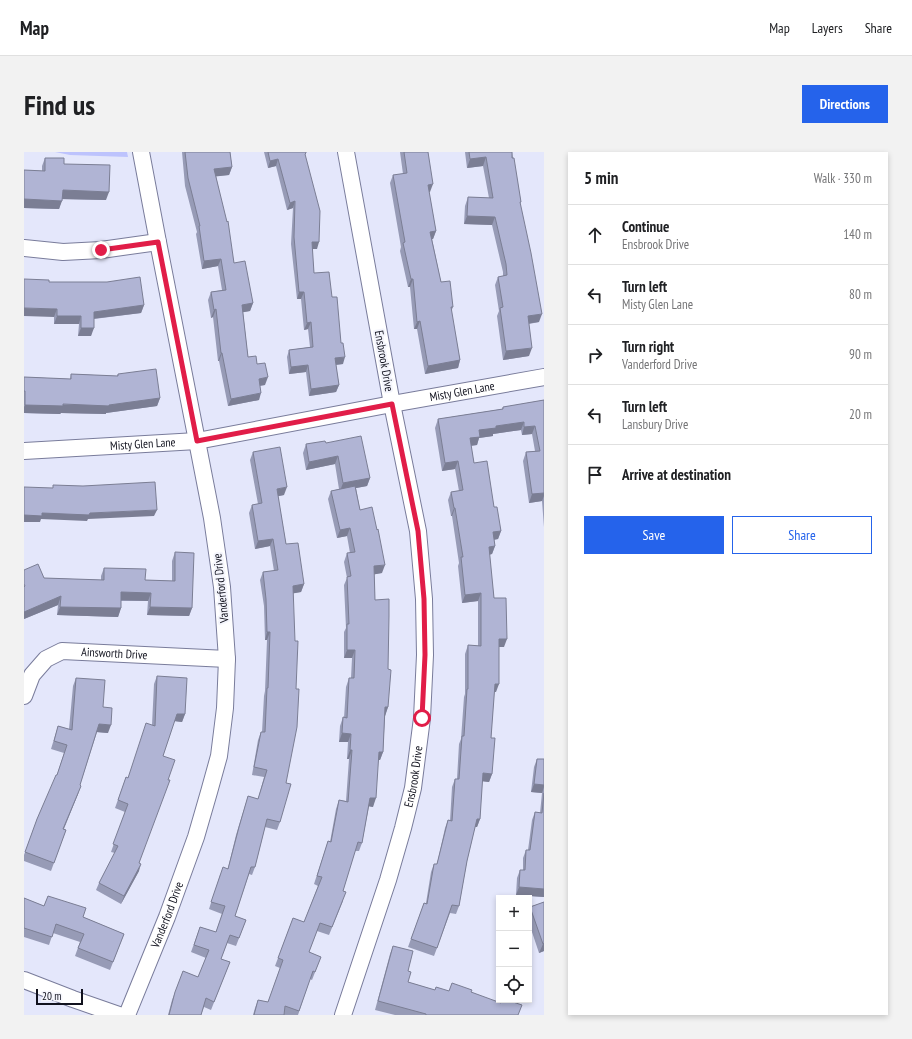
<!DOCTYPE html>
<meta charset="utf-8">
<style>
body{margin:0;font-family:"PT Sans Narrow",sans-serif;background:#f2f2f2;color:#202124}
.controls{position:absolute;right:12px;bottom:12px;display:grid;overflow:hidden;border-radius:0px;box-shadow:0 2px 6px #0003}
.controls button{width:36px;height:36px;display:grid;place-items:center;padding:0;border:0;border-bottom:1px solid #e0e0e0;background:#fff;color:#202124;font:20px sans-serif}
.scale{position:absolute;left:12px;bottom:10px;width:47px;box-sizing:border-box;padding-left:4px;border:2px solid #11121e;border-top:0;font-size:11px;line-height:14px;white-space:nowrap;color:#11121e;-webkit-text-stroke:3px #f4f5fc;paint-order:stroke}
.stop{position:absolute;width:12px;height:12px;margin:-9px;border:3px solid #e11d48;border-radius:50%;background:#fff}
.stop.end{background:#e11d48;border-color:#fff;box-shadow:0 1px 4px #0008}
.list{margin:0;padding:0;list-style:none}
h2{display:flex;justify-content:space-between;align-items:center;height:52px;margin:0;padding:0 16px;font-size:17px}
h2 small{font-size:13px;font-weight:400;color:#757577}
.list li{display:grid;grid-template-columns:26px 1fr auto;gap:12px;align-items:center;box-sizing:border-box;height:60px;padding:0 16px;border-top:1px solid #e0e0e0}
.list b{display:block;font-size:15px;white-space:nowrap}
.list p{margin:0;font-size:13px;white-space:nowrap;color:#757577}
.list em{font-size:13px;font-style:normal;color:#757577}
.actions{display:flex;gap:8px;padding:12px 16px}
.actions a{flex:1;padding:9px 0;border:1px solid #2563eb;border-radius:0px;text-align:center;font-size:14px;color:#2563eb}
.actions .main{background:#2563eb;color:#fff}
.icon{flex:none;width:22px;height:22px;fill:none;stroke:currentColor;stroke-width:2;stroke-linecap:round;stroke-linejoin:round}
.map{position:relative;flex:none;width:520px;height:863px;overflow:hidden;border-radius:0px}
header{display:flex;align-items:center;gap:24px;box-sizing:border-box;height:56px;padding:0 20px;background:#fff;border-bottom:1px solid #e0e0e0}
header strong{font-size:19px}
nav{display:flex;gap:22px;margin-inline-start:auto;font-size:14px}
.intro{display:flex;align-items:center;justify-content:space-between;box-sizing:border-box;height:96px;padding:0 24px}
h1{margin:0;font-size:28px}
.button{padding:10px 18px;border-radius:0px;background:#2563eb;color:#fff;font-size:14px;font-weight:700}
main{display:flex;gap:24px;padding:0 24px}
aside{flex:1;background:#fff;border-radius:0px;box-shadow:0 2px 6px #0003}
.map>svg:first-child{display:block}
.green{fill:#bdc3fd}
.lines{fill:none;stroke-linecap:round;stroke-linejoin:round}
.minor-casing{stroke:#797c9b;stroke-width:18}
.minor{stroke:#fff;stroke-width:16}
.wall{fill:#979bb6}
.shaded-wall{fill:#7b7e94}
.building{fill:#b0b4d4;stroke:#7b7e94}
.route{stroke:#e11d48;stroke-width:5}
.labels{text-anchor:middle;stroke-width:4;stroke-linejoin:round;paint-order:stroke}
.street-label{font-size:12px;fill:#11121e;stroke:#f4f5fc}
</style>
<header>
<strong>Map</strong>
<nav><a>Map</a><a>Layers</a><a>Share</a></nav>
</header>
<div class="intro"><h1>Find us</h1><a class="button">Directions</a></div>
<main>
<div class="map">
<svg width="520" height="863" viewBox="0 0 520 863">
<rect width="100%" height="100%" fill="#e4e7fb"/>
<!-- green -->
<path class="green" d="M 31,0 L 103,0 L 104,5 L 46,3 Z"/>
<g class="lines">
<defs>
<g id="minor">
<path d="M 0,96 L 39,100 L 77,98 L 134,90"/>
<path id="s1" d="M 0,299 L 173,289 L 368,252 L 520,225"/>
<path id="s2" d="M 0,544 L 8,523 L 22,507 L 38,499 L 203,507"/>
<path d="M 0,828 L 49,847 L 95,863"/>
<path id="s3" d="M 103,863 L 143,765 L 172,685 L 185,640 L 195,604 L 201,556 L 203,507 L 198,435 L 188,366 L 173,289 L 134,90 L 117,0"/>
<path id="s4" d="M 319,863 L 364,728 L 379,676 L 389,636 L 398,566 L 401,503 L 400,447 L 394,379 L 368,252 L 322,0"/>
</g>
</defs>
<!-- minor casing -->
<use href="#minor" class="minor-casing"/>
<!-- minor -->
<use href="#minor" class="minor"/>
</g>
<!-- wall -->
<path class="wall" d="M 158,0 L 206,0 L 208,15 L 205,23 L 192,24 L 210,111 L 229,151 L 226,159 L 219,160 L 224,205 L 233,212 L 241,233 L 236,234 L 235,248 L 204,254 L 195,209 L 194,209 L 189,165 L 187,166 L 184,148 L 187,140 L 198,138 L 194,114 L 178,117 L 172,82 L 173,80 L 161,34 Z
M 240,0 L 282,0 L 281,3 L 293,97 L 288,97 L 290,121 L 308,145 L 319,212 L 312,213 L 315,233 L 312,240 L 285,244 L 282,220 L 265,222 L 263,205 L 265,198 L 286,195 L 284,177 L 280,178 L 277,147 L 273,147 L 267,92 L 269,56 L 263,58 L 252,14 L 244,16 Z
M 376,0 L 404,0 L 406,40 L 405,40 L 412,79 L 409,87 L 408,87 L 417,130 L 429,155 L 427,160 L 436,208 L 434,216 L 401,222 L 393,177 L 390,177 L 386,135 L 384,135 L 376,99 L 377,95 L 366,31 L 369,23 L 379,22 Z
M 441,0 L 488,0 L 497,50 L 496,51 L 515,170 L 505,172 L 505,204 L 479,208 L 473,164 L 475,159 L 471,133 L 474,125 L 479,124 L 479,120 L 468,73 L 440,72 L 441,54 L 444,45 L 465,46 L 459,14 L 443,16 Z
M 21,6 L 40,12 L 82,48 L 38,47 L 35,57 L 0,56 L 0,18 L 18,19 L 18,14 Z
M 25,130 L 120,153 L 117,161 L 70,167 L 67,184 L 54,184 L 55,172 L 30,172 L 30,165 Z
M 47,222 L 93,224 L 94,222 L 136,246 L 133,254 L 82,261 L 82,262 L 37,261 L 36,262 L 0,261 L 0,225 L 46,227 Z
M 520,248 L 520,375 L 518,349 L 505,351 L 499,309 L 502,300 L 511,299 L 508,282 L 498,283 L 497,278 L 469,282 L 469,284 L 455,286 L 453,293 L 447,294 L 450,311 L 470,355 L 477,379 L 474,387 L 470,388 L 471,394 L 468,402 L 465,403 L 470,446 L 480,495 L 475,495 L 472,540 L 470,540 L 467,586 L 468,622 L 465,630 L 458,629 L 456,667 L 453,675 L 451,675 L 443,709 L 435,754 L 432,762 L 426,761 L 410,804 L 384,795 L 400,751 L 402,751 L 407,720 L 410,712 L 413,712 L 421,676 L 424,668 L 426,669 L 428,635 L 431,627 L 433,627 L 435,592 L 437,587 L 440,545 L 441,542 L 441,502 L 444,493 L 454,494 L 454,449 L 438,451 L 434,414 L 435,411 L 428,364 L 427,364 L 424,348 L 427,340 L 435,339 L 431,317 L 418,319 L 411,276 L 414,267 L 478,257 L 479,255 Z
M 302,291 L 346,326 L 343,334 L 332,336 L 336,358 L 358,421 L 350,422 L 351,448 L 364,517 L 364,555 L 361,564 L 359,600 L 356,608 L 354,608 L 349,655 L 345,654 L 338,691 L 335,699 L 331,699 L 319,739 L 319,749 L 305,783 L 293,779 L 285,800 L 297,805 L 288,828 L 286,827 L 274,863 L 229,863 L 231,856 L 234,848 L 244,850 L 256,816 L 251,814 L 269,766 L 280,770 L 294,734 L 290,732 L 304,689 L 306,690 L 312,657 L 315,648 L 322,649 L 325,607 L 323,607 L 324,590 L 315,590 L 316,574 L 319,565 L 320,566 L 322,535 L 325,526 L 327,526 L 328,506 L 320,506 L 320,480 L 322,476 L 320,433 L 323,426 L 320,410 L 323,401 L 326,401 L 323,384 L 313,386 L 304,347 L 307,339 L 315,337 L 311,312 L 282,318 L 279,301 L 282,292 Z
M 229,300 L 260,343 L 254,344 L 262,392 L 280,432 L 277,440 L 269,441 L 262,631 L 256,670 L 253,678 L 241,675 L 231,715 L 228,723 L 225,722 L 211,764 L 222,768 L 212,794 L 203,791 L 197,807 L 206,810 L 187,858 L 180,855 L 177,863 L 144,863 L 148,848 L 159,819 L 174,825 L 182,806 L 167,800 L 176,775 L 192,780 L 198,762 L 185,757 L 196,723 L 204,716 L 212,683 L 224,644 L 234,647 L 240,625 L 228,623 L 234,588 L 237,580 L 238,580 L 240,544 L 241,539 L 243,488 L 241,488 L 240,454 L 236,428 L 239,420 L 250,419 L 246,394 L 231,397 L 225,361 L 228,353 L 234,352 L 226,308 Z
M 151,400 L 168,456 L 165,464 L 123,463 L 124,449 L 97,449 L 97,456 L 94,465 L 33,463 L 34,453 L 0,467 L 0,418 L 20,426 L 77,428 L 77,424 L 80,416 L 121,428 L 148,429 L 148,409 Z
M 133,524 L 161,562 L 158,570 L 150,569 L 139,604 L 115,711 L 115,719 L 97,752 L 72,738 L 75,731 L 91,701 L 87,700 L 101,660 L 91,656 L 102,625 L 104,626 L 128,573 L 130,532 Z
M 52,526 L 79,555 L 84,581 L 73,580 L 56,633 L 54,642 L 40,677 L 42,678 L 27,719 L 0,709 L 0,703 L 13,667 L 33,623 L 40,601 L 27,597 L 34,574 L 45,577 L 49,534 Z
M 513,607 L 520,607 L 520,745 L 492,743 L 493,726 L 496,718 L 499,718 L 499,706 L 502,698 L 504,698 L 508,668 L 511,660 L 516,661 L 518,641 L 507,640 L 510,615 Z
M 24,744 L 59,765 L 100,782 L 86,818 L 51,804 L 56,790 L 29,781 L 25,793 L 0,785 L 0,746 L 20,754 Z
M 520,750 L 520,799 L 515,801 L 505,771 L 505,757 L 506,755 Z
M 369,794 L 384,819 L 384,830 L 411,838 L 425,839 L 447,840 L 494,863 L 371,863 L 351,858 L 366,802 Z"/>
<!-- shaded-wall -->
<path class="shaded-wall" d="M 462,5 L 459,14 L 443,16 L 446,7 Z
M 254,7 L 252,14 L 244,16 L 246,9 Z
M 208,15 L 205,23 L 187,25 L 190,17 Z
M 409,32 L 406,40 L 401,41 L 404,33 Z
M 39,38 L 85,40 L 82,48 L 36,47 Z
M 0,47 L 38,49 L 35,57 L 0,56 Z
M 271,49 L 269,56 L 263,58 L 266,51 Z
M 443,64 L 471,65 L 468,73 L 440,72 Z
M 412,79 L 409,87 L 403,88 L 406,80 Z
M 288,90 L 295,90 L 293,97 L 285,97 Z
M 197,107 L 194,114 L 178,117 L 180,109 Z
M 387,127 L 389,127 L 386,135 L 384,135 Z
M 275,140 L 280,140 L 277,147 L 273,147 Z
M 229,151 L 226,159 L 215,161 L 218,153 Z
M 120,153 L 117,161 L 67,167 L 70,160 Z
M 0,156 L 33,157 L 30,165 L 0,164 Z
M 192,157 L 189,165 L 187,166 L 190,158 Z
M 518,162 L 515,170 L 501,172 L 504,164 Z
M 33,164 L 57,164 L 55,172 L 30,172 Z
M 396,169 L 393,177 L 390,177 L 393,170 Z
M 287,170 L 284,177 L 280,178 L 283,171 Z
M 57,176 L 70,176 L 67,184 L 54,184 Z
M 508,196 L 505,204 L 479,208 L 482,199 Z
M 197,201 L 198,201 L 195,209 L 194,209 Z
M 321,205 L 319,212 L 309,213 L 311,206 Z
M 436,208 L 434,216 L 401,222 L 404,214 Z
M 284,213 L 282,220 L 265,222 L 267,215 Z
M 244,225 L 241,233 L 232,234 L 235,227 Z
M 315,233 L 312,240 L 285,244 L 287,237 Z
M 237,241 L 235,248 L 204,254 L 207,247 Z
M 136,246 L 133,254 L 82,261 L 82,262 L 37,261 L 36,262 L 0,261 L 0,255 L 1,253 L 85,253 Z
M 500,270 L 497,278 L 469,282 L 469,284 L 455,286 L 453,293 L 443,294 L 446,286 L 455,278 L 472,274 Z
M 511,274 L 508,282 L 498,283 L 500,275 Z
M 314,304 L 311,312 L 282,318 L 285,310 Z
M 434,309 L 431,317 L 418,319 L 421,311 Z
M 346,326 L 343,334 L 316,339 L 319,331 Z
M 263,335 L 260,343 L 250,345 L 253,337 Z
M 520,341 L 520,344 L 518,349 L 505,351 L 508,342 Z
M 430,356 L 431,356 L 428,364 L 427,364 Z
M 133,358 L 130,364 L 64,367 L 63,369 L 17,367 L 16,370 L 0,370 L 0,363 L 18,361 L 66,361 Z
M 326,376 L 323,384 L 313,386 L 316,378 Z
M 477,379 L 474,387 L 466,388 L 469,380 Z
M 249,387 L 246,394 L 231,397 L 234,389 Z
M 471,394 L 468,402 L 462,403 L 465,395 Z
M 361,413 L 358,421 L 347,423 L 350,414 Z
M 280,432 L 277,440 L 266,442 L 269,434 Z
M 97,440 L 127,441 L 124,449 L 94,448 Z
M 457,441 L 454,449 L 438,451 L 441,443 Z
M 37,444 L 34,453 L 0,467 L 0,460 Z
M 36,455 L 97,456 L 94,465 L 33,463 Z
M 126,455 L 168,456 L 165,464 L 123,463 Z
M 243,480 L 246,480 L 243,488 L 241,488 Z
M 475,487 L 483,487 L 480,495 L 472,495 Z
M 323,498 L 331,498 L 328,506 L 320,506 Z
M 471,532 L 475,532 L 472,540 L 468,540 Z
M 361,555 L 364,555 L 361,564 L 358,564 Z
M 153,562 L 161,562 L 158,570 L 150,569 Z
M 75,572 L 87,573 L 84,581 L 72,580 Z
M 318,581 L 327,582 L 324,590 L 315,590 Z
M 326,598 L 328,598 L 325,607 L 323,607 Z
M 355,600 L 359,600 L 356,608 L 352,608 Z
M 459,621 L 468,622 L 465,630 L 456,629 Z
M 510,632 L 520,633 L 520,635 L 518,641 L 507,640 Z
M 57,634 L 54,642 L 36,685 L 39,677 Z
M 346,646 L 352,646 L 349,655 L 343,654 Z
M 453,667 L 456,667 L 453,675 L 450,675 Z
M 117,712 L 115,719 L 97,752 L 100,744 Z
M 495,735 L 520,737 L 520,745 L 492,743 Z
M 520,791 L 520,799 L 515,801 L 519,792 Z"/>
<!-- building -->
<path class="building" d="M 161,0 L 206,0 L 208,15 L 190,17 L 203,70 L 204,69 L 210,111 L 221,109 L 229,151 L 218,153 L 224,205 L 232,204 L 233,212 L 241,211 L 244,225 L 235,227 L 237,241 L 207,247 L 198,201 L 197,201 L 192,157 L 190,158 L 187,140 L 202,138 L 197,107 L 180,109 L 175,74 L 176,74 L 164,26 Z
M 244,0 L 282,0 L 282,1 L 281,2 L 296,59 L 295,90 L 288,90 L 290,121 L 305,120 L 308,145 L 313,145 L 317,191 L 319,191 L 321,205 L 311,206 L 315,233 L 287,237 L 284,213 L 267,215 L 265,198 L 289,195 L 287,170 L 283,171 L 280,140 L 275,140 L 270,85 L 271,49 L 266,51 L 254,7 L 246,9 Z
M 380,0 L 404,0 L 409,32 L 404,33 L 412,79 L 406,80 L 417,130 L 426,129 L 429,155 L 427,155 L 436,208 L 404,214 L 396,169 L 393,170 L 389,127 L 387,127 L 379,91 L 381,90 L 369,23 L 383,21 Z
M 445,0 L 488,0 L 488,6 L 490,6 L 497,50 L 496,50 L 507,101 L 518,162 L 504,164 L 508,196 L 482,199 L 476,156 L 479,155 L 474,125 L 483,123 L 482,112 L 471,65 L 443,64 L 444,45 L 469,46 L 462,5 L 446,7 Z
M 21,6 L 40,6 L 40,12 L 86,13 L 85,40 L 39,38 L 38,49 L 0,47 L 0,18 L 21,19 Z
M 116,125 L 120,153 L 70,160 L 70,176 L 57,176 L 57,164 L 33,164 L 33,157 L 0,156 L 0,127 L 25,128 L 25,130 L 83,130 Z
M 132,217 L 136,246 L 85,253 L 85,254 L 39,252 L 39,254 L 1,253 L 1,239 L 0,239 L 0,225 L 47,227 L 47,222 L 94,224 L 94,222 Z
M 520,248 L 520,341 L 508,342 L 502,300 L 516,299 L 511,274 L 500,275 L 500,270 L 472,274 L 472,276 L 455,278 L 456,285 L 446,286 L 450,311 L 463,309 L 470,355 L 473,355 L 477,379 L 469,380 L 471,394 L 465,395 L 470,446 L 482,446 L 483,487 L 475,487 L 475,532 L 471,532 L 467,586 L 471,586 L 468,622 L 459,621 L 456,667 L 453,667 L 443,709 L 435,754 L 428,753 L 413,796 L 387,787 L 400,751 L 403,752 L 410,712 L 413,712 L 424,668 L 428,669 L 431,627 L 435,627 L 438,584 L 440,584 L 443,537 L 444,537 L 444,493 L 457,494 L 457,441 L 441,443 L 437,405 L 439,405 L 431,356 L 430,356 L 427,340 L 439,338 L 434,309 L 421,311 L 414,267 L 479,257 L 479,255 Z
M 337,284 L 346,326 L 319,331 L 314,304 L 285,310 L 282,292 L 301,289 L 302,291 Z
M 256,295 L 263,335 L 253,337 L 262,392 L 274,391 L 280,432 L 269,434 L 271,489 L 274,489 L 272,537 L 275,537 L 273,575 L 262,631 L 267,632 L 256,670 L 243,667 L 231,715 L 227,715 L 211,764 L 222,768 L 215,786 L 206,783 L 197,807 L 206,810 L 190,850 L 182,846 L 177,863 L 145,863 L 151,840 L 159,819 L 174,825 L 185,798 L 170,793 L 176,775 L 192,780 L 201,754 L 187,750 L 199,715 L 204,717 L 215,675 L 224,644 L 234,647 L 243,618 L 230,615 L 237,580 L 241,580 L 243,536 L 244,536 L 246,480 L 243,480 L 242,447 L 239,420 L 254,418 L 249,387 L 234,389 L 228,353 L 238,351 L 229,300 Z
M 131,330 L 133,358 L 66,361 L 65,363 L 18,361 L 18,364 L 0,363 L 0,335 L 29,336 L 29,333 L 59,334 Z
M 331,334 L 336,358 L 348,355 L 353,378 L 354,377 L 361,413 L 350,414 L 351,448 L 365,447 L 365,464 L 364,517 L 367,518 L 364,555 L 361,555 L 359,600 L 355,600 L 352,646 L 346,646 L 338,691 L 334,690 L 319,739 L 322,740 L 308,775 L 296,771 L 285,800 L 297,805 L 291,820 L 289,819 L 275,859 L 261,854 L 260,863 L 230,863 L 234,848 L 244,850 L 259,808 L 254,806 L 269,766 L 280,770 L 298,725 L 293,724 L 304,689 L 307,690 L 315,648 L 324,650 L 328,598 L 326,598 L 327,582 L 318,581 L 319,565 L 323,566 L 325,526 L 330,526 L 331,498 L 323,498 L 323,472 L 325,472 L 323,425 L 327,424 L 323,401 L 331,400 L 326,376 L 316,378 L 307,339 Z
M 151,400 L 170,401 L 168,456 L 126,455 L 127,441 L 97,440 L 97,456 L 36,455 L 37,444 L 0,460 L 0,435 L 1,434 L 0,432 L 0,418 L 14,412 L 20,426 L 80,428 L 80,416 L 122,417 L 121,428 L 151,429 Z
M 133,524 L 163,526 L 161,562 L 153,562 L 139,604 L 151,608 L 144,628 L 146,628 L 115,711 L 117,712 L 100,744 L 75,731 L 94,694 L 89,692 L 104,652 L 94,648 L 102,625 L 104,626 L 122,571 L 131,574 Z
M 52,526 L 81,528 L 79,555 L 88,556 L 87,573 L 75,572 L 56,633 L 57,634 L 39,677 L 42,678 L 30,711 L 1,700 L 13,667 L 32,623 L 33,623 L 43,593 L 30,589 L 34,574 L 48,578 Z
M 513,607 L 520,607 L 520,633 L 510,632 Z
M 520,641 L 520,737 L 495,735 L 496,718 L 501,718 L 502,698 L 506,698 L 511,660 L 518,661 Z
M 24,744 L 62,756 L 59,765 L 100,782 L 89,810 L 54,796 L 60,782 L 32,772 L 28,785 L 0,776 L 0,746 L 20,754 Z
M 520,750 L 520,791 L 519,792 L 506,755 Z
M 369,794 L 389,799 L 384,819 L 387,820 L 384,830 L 411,838 L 412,835 L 425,839 L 428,831 L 448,838 L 447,840 L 477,851 L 478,848 L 483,848 L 498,853 L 494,863 L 402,863 L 402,862 L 354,849 Z"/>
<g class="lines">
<!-- route -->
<path class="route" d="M 77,98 L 134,90 L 173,289 L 368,252 L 394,379 L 400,447 L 401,503 L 398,566"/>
</g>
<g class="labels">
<!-- street labels -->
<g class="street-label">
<text transform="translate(360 209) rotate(80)" y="4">Ensbrook Drive</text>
<text dy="4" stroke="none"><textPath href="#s1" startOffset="443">Misty Glen Lane</textPath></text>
<text dy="4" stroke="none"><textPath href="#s1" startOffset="119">Misty Glen Lane</textPath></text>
<text transform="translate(197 436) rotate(-96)" y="4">Vanderford Drive</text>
<text dy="4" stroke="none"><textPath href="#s2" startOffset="114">Ainsworth Drive</textPath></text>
<text dy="4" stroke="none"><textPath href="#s4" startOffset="249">Ensbrook Drive</textPath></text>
<text dy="4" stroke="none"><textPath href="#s3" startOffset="108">Vanderford Drive</textPath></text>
</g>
</g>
</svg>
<div class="controls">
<button>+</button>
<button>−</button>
<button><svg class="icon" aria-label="locate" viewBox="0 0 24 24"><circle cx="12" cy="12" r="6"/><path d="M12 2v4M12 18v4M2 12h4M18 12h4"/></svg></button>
</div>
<div class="scale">20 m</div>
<div class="stop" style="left:398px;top:566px"></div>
<div class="stop end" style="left:77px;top:98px"></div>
</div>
<aside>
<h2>5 min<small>Walk · 330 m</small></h2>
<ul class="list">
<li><svg class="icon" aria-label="ahead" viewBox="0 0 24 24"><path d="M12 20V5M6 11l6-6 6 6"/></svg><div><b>Continue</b><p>Ensbrook Drive</p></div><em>140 m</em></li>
<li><svg class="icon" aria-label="left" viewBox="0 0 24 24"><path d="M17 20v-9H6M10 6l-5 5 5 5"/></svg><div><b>Turn left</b><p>Misty Glen Lane</p></div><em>80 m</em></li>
<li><svg class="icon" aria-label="right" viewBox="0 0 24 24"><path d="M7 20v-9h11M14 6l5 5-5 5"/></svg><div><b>Turn right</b><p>Vanderford Drive</p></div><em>90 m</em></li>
<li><svg class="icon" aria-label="left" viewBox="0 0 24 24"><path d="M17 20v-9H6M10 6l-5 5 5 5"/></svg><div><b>Turn left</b><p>Lansbury Drive</p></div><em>20 m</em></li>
<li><svg class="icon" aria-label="arrive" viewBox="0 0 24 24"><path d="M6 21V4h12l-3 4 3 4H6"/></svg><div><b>Arrive at destination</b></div></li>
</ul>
<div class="actions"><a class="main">Save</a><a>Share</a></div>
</aside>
</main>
